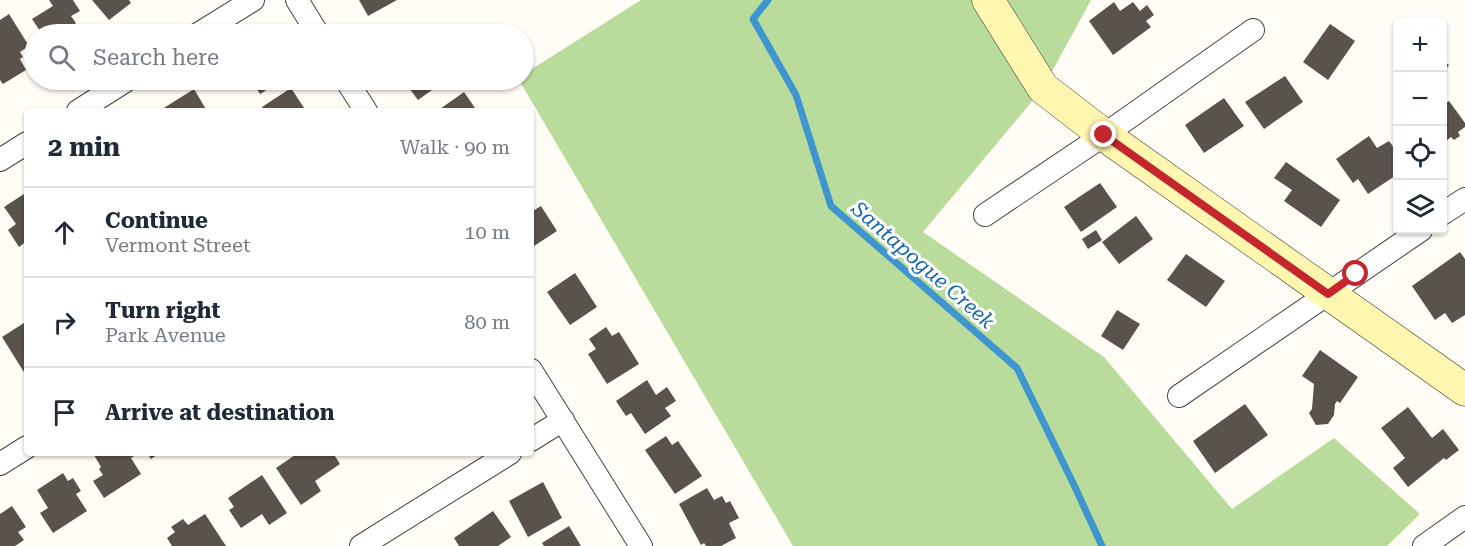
<!DOCTYPE html>
<meta charset="utf-8">
<style>
body{margin:0;font-family:"Roboto Serif",serif;background:#f6f6f7;color:#1f2937}
.controls{position:absolute;right:18px;top:18px;display:grid;overflow:hidden;border-radius:6px;box-shadow:0 2px 4px #0004}
.controls button{width:54px;height:54px;display:grid;place-items:center;padding:0;border:0;border-bottom:2px solid #e0e1e3;background:#fff;color:#1f2937;font:30px sans-serif}
.stop{position:absolute;width:18px;height:18px;margin:-14px;border:4px solid #c4262e;border-radius:50%;background:#fff}
.stop.end{background:#c4262e;border-color:#fff;box-shadow:0 2px 6px #0008}
.list{margin:0;padding:0;list-style:none}
h2{display:flex;justify-content:space-between;align-items:center;height:78px;margin:0;padding:0 24px;font-size:26px}
h2 small{font-size:20px;font-weight:400;color:#747a83}
.list li{display:grid;grid-template-columns:39px 1fr auto;gap:18px;align-items:center;box-sizing:border-box;height:90px;padding:0 24px;border-top:2px solid #e0e1e3}
.list b{display:block;font-size:22px;white-space:nowrap}
.list p{margin:0;font-size:20px;white-space:nowrap;color:#747a83}
.list em{font-size:20px;font-style:normal;color:#747a83}
.icon{flex:none;width:33px;height:33px;fill:none;stroke:currentColor;stroke-width:2;stroke-linecap:round;stroke-linejoin:round}
.map{position:relative;flex:none;width:1465px;height:546px;overflow:hidden}
.search{position:absolute;background:#fff;box-shadow:0 2px 4px #0004;left:24px;top:24px;width:510px;height:66px;display:flex;align-items:center;gap:15px;box-sizing:border-box;padding:0 21px;border-radius:33px;color:#747a83;font-size:22px}
.panel{position:absolute;background:#fff;box-shadow:0 2px 4px #0004;left:24px;top:108px;width:510px;height:348px;border-radius:6px}
.map>svg:first-child{display:block}
.forest{fill:#b9dc9c}
.lines{fill:none;stroke-linecap:round;stroke-linejoin:round}
.stream{stroke:#3f96cf;stroke-width:7}
.building{fill:#5a524d}
.street-casing{stroke:#444;stroke-width:24}
.secondary-casing{stroke:#333;stroke-width:33}
.street{stroke:#fff;stroke-width:22}
.secondary{stroke:#fff6b0;stroke-width:32}
.route{stroke:#c4262e;stroke-width:8}
.labels{text-anchor:middle;stroke-width:6;stroke-linejoin:round;paint-order:stroke}
.water-label{font-size:21px;font-style:italic;fill:#1768a6;stroke:#fff}
</style>
<div class="map">
<svg width="1465" height="546" viewBox="0 0 1465 546">
<rect width="100%" height="100%" fill="#fffdf5"/>
<!-- forest -->
<path class="forest" d="M 641,0 L 1091,0 L 1043,88 L 923,232 L 1104,357 L 1232,509 L 1334,438 L 1420,514 L 1387,546 L 793,546 L 519,80 L 524,80 L 524,74 Z"/>
<g class="lines">
<!-- stream -->
<path class="stream" d="M 768,0 L 753,19 L 796,95 L 831,206 L 1017,368 L 1074,485 L 1102,546"/>
</g>
<!-- building -->
<path class="building" d="M 49,0 L 73,0 L 80,11 L 71,16 L 76,23 L 73,25 L 79,34 L 42,34 L 32,19 L 53,6 Z
M 92,0 L 129,0 L 131,3 L 109,20 Z
M 359,0 L 397,0 L 368,16 Z
M 1114,2 L 1120,11 L 1133,2 L 1140,11 L 1147,5 L 1154,15 L 1146,21 L 1151,27 L 1113,55 L 1089,21 Z
M 9,14 L 29,46 L 20,52 L 23,57 L 20,59 L 26,70 L 3,84 L 0,80 L 0,20 Z
M 1330,24 L 1355,41 L 1328,80 L 1303,62 Z
M 1442,60 L 1449,65 L 1442,75 Z
M 1285,76 L 1303,102 L 1264,129 L 1245,102 Z
M 251,80 L 283,80 L 260,94 Z
M 403,80 L 446,80 L 418,100 Z
M 291,88 L 306,111 L 264,111 L 262,107 Z
M 194,89 L 207,111 L 159,111 Z
M 464,92 L 477,111 L 437,111 Z
M 1224,98 L 1244,126 L 1204,153 L 1185,125 Z
M 1449,101 L 1465,123 L 1465,127 L 1458,132 L 1460,136 L 1454,140 L 1451,137 L 1442,144 L 1442,105 Z
M 1369,136 L 1377,148 L 1389,141 L 1398,153 L 1398,174 L 1368,194 L 1358,179 L 1353,183 L 1336,159 Z
M 1286,162 L 1340,200 L 1321,227 L 1284,201 L 1292,190 L 1274,178 Z
M 1100,183 L 1117,207 L 1081,232 L 1064,207 Z
M 27,192 L 27,241 L 19,247 L 8,230 L 16,224 L 4,207 Z
M 541,206 L 557,231 L 531,248 L 531,212 Z
M 1136,216 L 1153,239 L 1119,264 L 1102,242 Z
M 1096,230 L 1102,240 L 1088,249 L 1082,239 Z
M 1460,252 L 1465,259 L 1465,315 L 1452,323 L 1445,313 L 1435,320 L 1412,286 Z
M 1186,254 L 1225,281 L 1206,307 L 1167,280 Z
M 575,273 L 597,307 L 570,325 L 547,292 Z
M 1117,310 L 1140,324 L 1123,350 L 1101,336 Z
M 27,321 L 27,377 L 2,337 Z
M 606,327 L 612,336 L 619,332 L 639,364 L 607,384 L 588,354 L 596,349 L 589,339 Z
M 1320,350 L 1358,377 L 1340,403 L 1337,401 L 1335,404 L 1334,415 L 1328,424 L 1316,425 L 1309,413 L 1312,409 L 1314,384 L 1302,376 Z
M 647,380 L 656,395 L 667,387 L 676,401 L 665,408 L 671,416 L 645,434 L 631,413 L 626,416 L 616,401 Z
M 1245,404 L 1268,435 L 1215,473 L 1193,441 Z
M 1408,407 L 1432,438 L 1443,429 L 1459,450 L 1446,460 L 1444,458 L 1408,487 L 1393,468 L 1405,458 L 1381,428 Z
M 666,436 L 672,445 L 678,441 L 702,476 L 675,494 L 645,450 Z
M 97,453 L 132,453 L 134,456 L 131,458 L 141,474 L 104,498 L 93,481 L 103,475 L 99,469 L 101,467 L 94,455 Z
M 147,453 L 160,453 L 151,459 Z
M 298,453 L 333,453 L 340,464 L 315,481 L 321,491 L 301,505 L 276,468 Z
M 63,473 L 68,481 L 73,478 L 81,491 L 76,494 L 87,511 L 53,533 L 40,513 L 48,508 L 37,490 Z
M 262,475 L 287,513 L 269,525 L 262,514 L 241,528 L 229,510 L 234,507 L 228,498 Z
M 543,482 L 562,518 L 528,537 L 509,501 Z
M 707,488 L 714,500 L 722,496 L 726,503 L 730,501 L 739,518 L 729,523 L 736,538 L 721,546 L 706,546 L 704,543 L 701,545 L 679,504 Z
M 12,506 L 26,527 L 18,532 L 24,540 L 15,546 L 0,546 L 0,514 Z
M 493,511 L 511,537 L 498,546 L 459,546 L 454,538 Z
M 205,514 L 226,546 L 172,546 L 167,538 L 175,532 L 171,527 L 183,519 L 188,525 Z
M 569,526 L 581,546 L 544,546 L 542,543 Z"/>
<g class="lines">
<defs>
<path id="street" d="M 297,0 L 318,34
M 198,34 L 253,0
M 346,80 L 366,111
M 78,111 L 127,80
M 0,160 L 27,143
M 1442,214 L 1465,199
M 985,215 L 1104,135 L 1253,30
M 531,370 L 641,546
M 1179,396 L 1421,230
M 531,440 L 563,420
M 0,464 L 27,447
M 361,546 L 510,453
M 1424,546 L 1465,517"/>
<path id="secondary" d="M 988,0 L 1043,88 L 1104,135 L 1465,390"/>
</defs>
<!-- street casing -->
<use href="#street" class="street-casing"/>
<!-- secondary casing -->
<use href="#secondary" class="secondary-casing"/>
<!-- street -->
<use href="#street" class="street"/>
<!-- secondary -->
<use href="#secondary" class="secondary"/>
</g>
<g class="lines">
<!-- route -->
<path class="route" d="M 1104,135 L 1328,294 L 1356,274"/>
</g>
<g class="labels">
<!-- water labels -->
<g class="water-label">
<text transform="translate(923 265) rotate(41)" y="7">Santapogue Creek</text>
</g>
</g>
</svg>
<div class="controls">
<button>+</button>
<button>−</button>
<button><svg class="icon" aria-label="locate" viewBox="0 0 24 24"><circle cx="12" cy="12" r="6"/><path d="M12 2v4M12 18v4M2 12h4M18 12h4"/></svg></button>
<button><svg class="icon" aria-label="layers" viewBox="0 0 24 24"><path d="M12 4l9 5-9 5-9-5zM3 14l9 5 9-5"/></svg></button>
</div>
<div class="stop" style="left:1356px;top:274px"></div>
<div class="stop end" style="left:1104px;top:135px"></div>
<div class="search"><svg class="icon" aria-label="search" viewBox="0 0 24 24"><circle cx="10" cy="10" r="6"/><path d="M15 15l6 6"/></svg>Search here</div>
<section class="panel">
<h2>2 min<small>Walk · 90 m</small></h2>
<ul class="list">
<li><svg class="icon" aria-label="ahead" viewBox="0 0 24 24"><path d="M12 20V5M6 11l6-6 6 6"/></svg><div><b>Continue</b><p>Vermont Street</p></div><em>10 m</em></li>
<li><svg class="icon" aria-label="right" viewBox="0 0 24 24"><path d="M7 20v-9h11M14 6l5 5-5 5"/></svg><div><b>Turn right</b><p>Park Avenue</p></div><em>80 m</em></li>
<li><svg class="icon" aria-label="arrive" viewBox="0 0 24 24"><path d="M6 21V4h12l-3 4 3 4H6"/></svg><div><b>Arrive at destination</b></div></li>
</ul>
</section>
</div>
